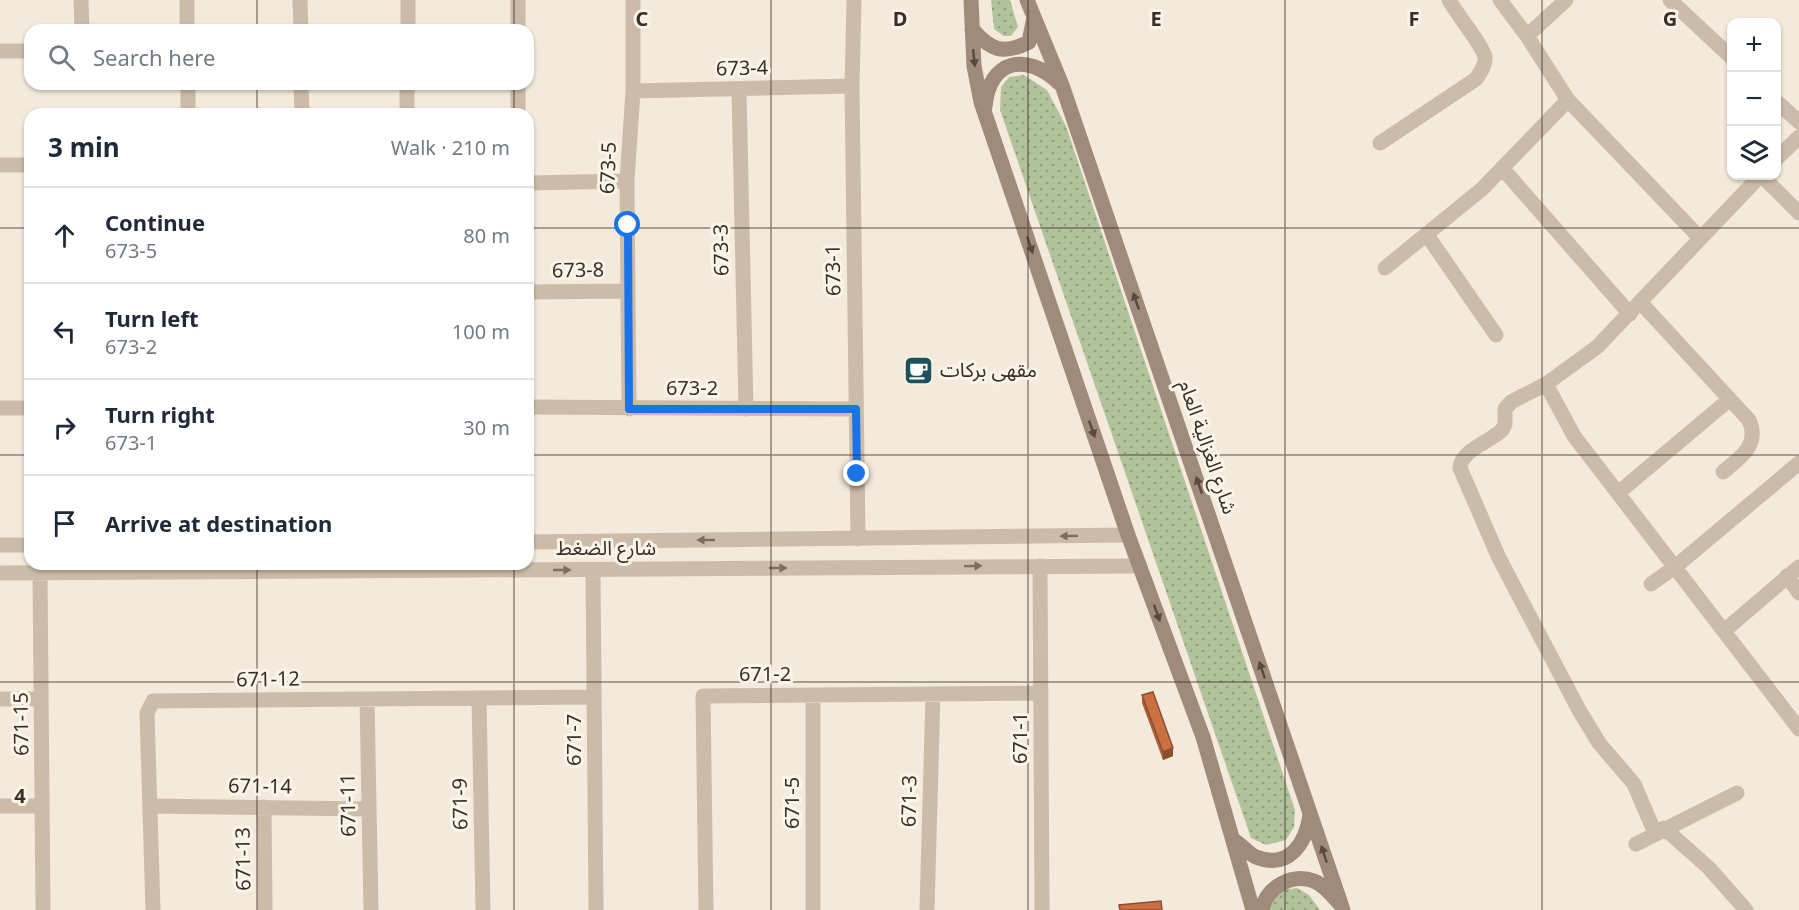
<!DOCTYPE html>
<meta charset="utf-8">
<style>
body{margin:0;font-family:"Noto Sans","Noto Sans Arabic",sans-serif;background:#f6f6f7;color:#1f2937}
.controls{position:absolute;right:18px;top:18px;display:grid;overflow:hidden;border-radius:12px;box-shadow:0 2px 4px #0004}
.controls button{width:54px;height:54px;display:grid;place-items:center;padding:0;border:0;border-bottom:2px solid #e0e1e3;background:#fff;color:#1f2937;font:30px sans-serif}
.stop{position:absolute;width:18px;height:18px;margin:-14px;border:4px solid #1a73e8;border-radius:50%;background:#fff}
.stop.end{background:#1a73e8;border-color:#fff;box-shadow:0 2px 6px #0008}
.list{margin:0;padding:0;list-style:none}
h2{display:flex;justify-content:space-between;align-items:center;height:78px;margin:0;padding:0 24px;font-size:26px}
h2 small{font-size:20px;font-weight:400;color:#747a83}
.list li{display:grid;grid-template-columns:39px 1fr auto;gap:18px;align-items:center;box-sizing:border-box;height:96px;padding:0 24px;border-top:2px solid #e0e1e3}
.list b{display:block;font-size:22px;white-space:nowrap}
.list p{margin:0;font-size:20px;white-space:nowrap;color:#747a83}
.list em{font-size:20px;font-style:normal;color:#747a83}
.icon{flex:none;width:33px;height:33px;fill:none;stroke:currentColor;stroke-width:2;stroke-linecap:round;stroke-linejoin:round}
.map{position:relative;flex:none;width:1799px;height:910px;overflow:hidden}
.search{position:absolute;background:#fff;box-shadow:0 2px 4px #0004;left:24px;top:24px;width:510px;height:66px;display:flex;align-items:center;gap:15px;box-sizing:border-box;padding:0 21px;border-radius:18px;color:#747a83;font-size:22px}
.panel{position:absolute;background:#fff;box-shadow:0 2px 4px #0004;left:24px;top:108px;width:510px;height:462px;border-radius:18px}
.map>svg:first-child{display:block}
.grass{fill:url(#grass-dots)}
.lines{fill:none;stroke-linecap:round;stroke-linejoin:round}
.street{stroke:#ccbba8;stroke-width:15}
.secondary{stroke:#a08a79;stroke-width:15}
.wall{fill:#ae603a}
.shaded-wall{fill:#8d4e2f}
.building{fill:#ca7043;stroke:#8d4e2f;stroke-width:1.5}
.oneway{fill:#574a40}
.oneway2{fill:#7b6e62}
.route{stroke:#1a73e8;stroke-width:8}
.grid{fill:none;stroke:#382f28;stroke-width:1.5;stroke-opacity:0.55}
.labels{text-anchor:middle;stroke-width:6;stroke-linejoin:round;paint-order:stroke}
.street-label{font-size:20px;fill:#382f28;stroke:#faf4e9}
.poi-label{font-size:20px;fill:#382f28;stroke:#faf4e9;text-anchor:start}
.grid-label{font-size:20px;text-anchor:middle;font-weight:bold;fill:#382f28;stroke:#faf4e9;stroke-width:6;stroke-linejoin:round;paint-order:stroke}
</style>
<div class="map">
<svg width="1799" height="910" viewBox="0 0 1799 910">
<defs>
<pattern id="grass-dots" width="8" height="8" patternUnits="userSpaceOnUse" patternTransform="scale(1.5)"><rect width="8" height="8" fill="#b2c39c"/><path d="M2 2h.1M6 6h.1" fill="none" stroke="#929f7f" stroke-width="1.8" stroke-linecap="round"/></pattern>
</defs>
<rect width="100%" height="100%" fill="#f3eadc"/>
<!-- grass -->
<path class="grass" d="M 991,0 L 1010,0 L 1018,27 L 1011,36 L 1004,36 L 994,29 Z
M 1024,75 L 1047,90 L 1066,126 L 1295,810 L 1294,827 L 1286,840 L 1266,845 L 1251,838 L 1000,110 L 1001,87 L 1009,77 Z
M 1297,888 L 1309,895 L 1320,910 L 1265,910 L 1275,891 Z"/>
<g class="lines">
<!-- street -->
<path class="street" d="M 81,0 L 82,30
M 187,0 L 187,30
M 300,0 L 301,30
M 518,0 L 518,30
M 854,0 L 852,86 L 858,539
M 1500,0 L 1527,36 L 1568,100 L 1700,238
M 1670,0 L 1732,58
M 408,30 L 408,0
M 1527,36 L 1566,0
M 0,51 L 30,51
M 188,84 L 188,114
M 301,84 L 302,114
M 518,84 L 518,114
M 739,90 L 746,409
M 633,91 L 852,86
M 1776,101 L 1799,122
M 407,114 L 407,84
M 1380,143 L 1476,79 C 1480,73 1486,65 1485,57 C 1483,46 1456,13 1449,0
M 1776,159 L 1799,137
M 0,165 L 30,165
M 1502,168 L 1630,314
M 1762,176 L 1799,213
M 528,183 L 627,181
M 1427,235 L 1496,335
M 1385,268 L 1482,189 L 1568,100
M 528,292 L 628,291
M 1641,303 L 1749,420 C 1760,445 1741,457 1723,472
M 1546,384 L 1574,436 L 1799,729
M 528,407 L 856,409
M 0,408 L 30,408
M 629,409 L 627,181 L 633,91 L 633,0
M 1618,493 L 1730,399
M 528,542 L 1128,535
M 0,545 L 30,545
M 1040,566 L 1042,910
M 593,570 L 596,910
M 0,573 L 1140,566
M 40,573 L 43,910
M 1787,576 L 1799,593
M 1651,584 L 1675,567 L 1799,463
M 1724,631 L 1799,567
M 479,698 L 483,910
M 0,699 L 41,699
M 367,699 L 371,910
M 0,806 L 42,806
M 150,806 L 369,809
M 264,807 L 265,910
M 1664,828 L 1709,868 L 1746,910
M 1655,833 L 1634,784 L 1599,743 L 1579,710 L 1499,558 L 1460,468 C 1461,450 1490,442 1502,430 L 1505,424 L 1505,409 L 1511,402 L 1546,384 L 1597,347 L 1760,176
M 1636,844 L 1737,793
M 153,910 L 147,713 L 153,701 L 594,697
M 706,910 L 703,696 L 1041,693
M 813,910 L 813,695
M 927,910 L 933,694"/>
<!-- secondary -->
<path class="secondary" d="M 971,0 L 974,66 L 981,102 L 1128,535 L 1203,737 L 1253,910
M 1027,0 L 1062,85 L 1343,910
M 972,29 C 990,49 1002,56 1029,42 L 1034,17
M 985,107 C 989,59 1027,52 1059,83
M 1233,840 C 1242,844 1247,853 1256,857 C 1289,870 1306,843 1310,815
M 1262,910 C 1266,887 1292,873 1314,881 C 1324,885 1332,895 1339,903"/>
</g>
<!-- wall -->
<path class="wall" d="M 1142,695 L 1173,756 L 1163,760 L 1142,703 Z"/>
<!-- shaded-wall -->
<path class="shaded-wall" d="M 1173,748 L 1173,756 L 1163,760 L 1163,752 Z"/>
<!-- building -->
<path class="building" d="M 1153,692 L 1173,748 L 1163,752 L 1142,695 Z
M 1161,901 L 1162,910 L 1120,910 L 1119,905 Z"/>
<!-- one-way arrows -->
<defs><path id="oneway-solid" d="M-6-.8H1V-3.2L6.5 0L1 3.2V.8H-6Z" transform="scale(1.5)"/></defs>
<g class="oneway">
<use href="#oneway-solid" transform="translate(974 58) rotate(84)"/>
<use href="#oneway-solid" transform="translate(1030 245) rotate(71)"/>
<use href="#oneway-solid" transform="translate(1136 301) rotate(-109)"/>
<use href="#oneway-solid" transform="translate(1092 429) rotate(71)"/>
<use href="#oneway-solid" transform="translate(1199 485) rotate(-109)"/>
<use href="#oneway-solid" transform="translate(1157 613) rotate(70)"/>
<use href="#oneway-solid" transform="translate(1262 670) rotate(-109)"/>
<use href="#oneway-solid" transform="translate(1324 854) rotate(-108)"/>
</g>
<g class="oneway2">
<use href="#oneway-solid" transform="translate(1069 536) rotate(179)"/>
<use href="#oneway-solid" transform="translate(706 540) rotate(180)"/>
<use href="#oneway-solid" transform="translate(973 566) rotate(-1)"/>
<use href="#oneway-solid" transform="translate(778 568)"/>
<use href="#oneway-solid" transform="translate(562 570)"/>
</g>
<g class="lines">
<!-- route -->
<path class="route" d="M 628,225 L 629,409 L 856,409 L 857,474"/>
</g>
<!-- grid -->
<path class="grid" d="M 257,0 L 257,30M 514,0 L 514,30M 771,0 L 771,910M 1028,0 L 1028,910M 1285,0 L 1285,910M 1542,0 L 1542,910M 257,84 L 257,114M 514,84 L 514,114M 0,228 L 30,228M 528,228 L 1799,228M 0,455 L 30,455M 528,455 L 1799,455M 257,564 L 257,910M 514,564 L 514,910M 0,682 L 1799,682"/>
<!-- icons -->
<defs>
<symbol id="cafe-square" viewBox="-11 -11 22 22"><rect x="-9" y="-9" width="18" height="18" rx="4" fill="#1c515b" stroke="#faf4e9"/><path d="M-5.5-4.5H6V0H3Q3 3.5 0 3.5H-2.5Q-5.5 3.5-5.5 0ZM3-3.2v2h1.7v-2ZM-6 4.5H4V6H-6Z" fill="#fff"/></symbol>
</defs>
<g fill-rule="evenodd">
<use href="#cafe-square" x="902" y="354" width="33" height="33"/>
</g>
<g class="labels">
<!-- street labels -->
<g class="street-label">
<text transform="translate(742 68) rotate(-1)" y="7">673-4</text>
<text transform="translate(608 168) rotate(-88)" y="7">673-5</text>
<text transform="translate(721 250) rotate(-91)" y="7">673-3</text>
<text transform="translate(578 270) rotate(-1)" y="7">673-8</text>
<text transform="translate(833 270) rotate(-91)" y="7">673-1</text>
<text x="692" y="395">673-2</text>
<text transform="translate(1208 447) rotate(71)" y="7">شارع الغزالية العام</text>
<text x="606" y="555">شارع الضغط</text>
<text x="765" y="681">671-2</text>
<text transform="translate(268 679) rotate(-1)" y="7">671-12</text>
<text transform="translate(21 724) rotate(-91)" y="7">671-15</text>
<text transform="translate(1020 738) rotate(-90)" y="7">671-1</text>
<text transform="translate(574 740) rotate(-90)" y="7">671-7</text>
<text transform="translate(260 786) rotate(1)" y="7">671-14</text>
<text transform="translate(909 801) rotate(-89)" y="7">671-3</text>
<text transform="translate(792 803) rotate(-90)" y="7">671-5</text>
<text transform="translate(460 804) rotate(-91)" y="7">671-9</text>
<text transform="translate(348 805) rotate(-91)" y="7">671-11</text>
<text transform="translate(243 859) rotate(-91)" y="7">671-13</text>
</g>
<!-- poi labels -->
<g class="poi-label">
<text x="940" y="377">مقهى بركات</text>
</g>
</g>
<g class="grid-label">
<text x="642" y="26">C</text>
<text x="900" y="26">D</text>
<text x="1156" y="26">E</text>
<text x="1414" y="26">F</text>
<text x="1670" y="26">G</text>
<text x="20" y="803">4</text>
</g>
</svg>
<div class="controls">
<button>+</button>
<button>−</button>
<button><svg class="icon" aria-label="layers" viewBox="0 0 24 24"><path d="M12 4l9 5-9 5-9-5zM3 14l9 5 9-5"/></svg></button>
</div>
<div class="stop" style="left:628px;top:225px"></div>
<div class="stop end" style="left:857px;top:474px"></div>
<div class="search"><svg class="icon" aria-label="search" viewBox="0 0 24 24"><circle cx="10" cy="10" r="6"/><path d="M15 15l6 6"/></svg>Search here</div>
<section class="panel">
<h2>3 min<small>Walk · 210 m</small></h2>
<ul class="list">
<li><svg class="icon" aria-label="ahead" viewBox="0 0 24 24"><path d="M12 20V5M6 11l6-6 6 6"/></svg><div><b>Continue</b><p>673-5</p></div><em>80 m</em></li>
<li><svg class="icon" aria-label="left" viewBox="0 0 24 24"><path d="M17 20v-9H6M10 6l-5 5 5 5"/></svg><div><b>Turn left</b><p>673-2</p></div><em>100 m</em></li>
<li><svg class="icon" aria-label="right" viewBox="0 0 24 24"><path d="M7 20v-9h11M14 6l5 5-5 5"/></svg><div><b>Turn right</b><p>673-1</p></div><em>30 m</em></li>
<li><svg class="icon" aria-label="arrive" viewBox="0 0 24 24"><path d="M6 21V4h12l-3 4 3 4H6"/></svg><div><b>Arrive at destination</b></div></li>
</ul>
</section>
</div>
